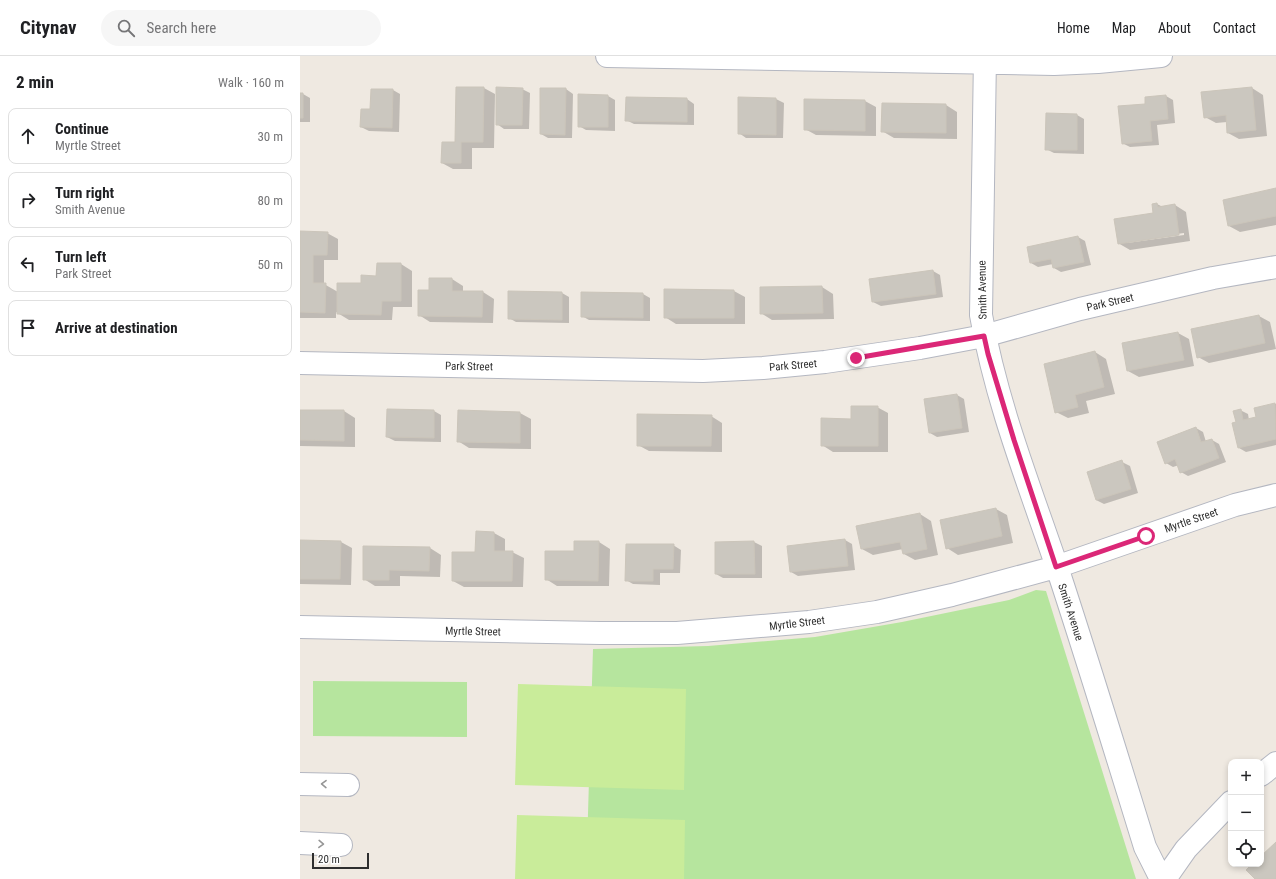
<!DOCTYPE html>
<meta charset="utf-8">
<style>
body{margin:0;font-family:"Roboto Condensed",sans-serif;background:#f6f6f6;color:#202124}
.controls{position:absolute;right:12px;bottom:12px;display:grid;overflow:hidden;border-radius:8px;box-shadow:0 2px 6px #0003}
.controls button{width:36px;height:36px;display:grid;place-items:center;padding:0;border:0;border-bottom:1px solid #e0e0e0;background:#fff;color:#202124;font:20px sans-serif}
.scale{position:absolute;left:12px;bottom:10px;width:57px;box-sizing:border-box;padding-left:4px;border:2px solid #2e2e2e;border-top:0;font-size:11px;line-height:14px;white-space:nowrap;color:#2e2e2e;-webkit-text-stroke:3px #fff;paint-order:stroke}
.stop{position:absolute;width:12px;height:12px;margin:-9px;border:3px solid #db2777;border-radius:50%;background:#fff}
.stop.end{background:#db2777;border-color:#fff;box-shadow:0 1px 4px #0008}
.list{margin:0;padding:0;list-style:none}
h2{display:flex;justify-content:space-between;align-items:center;height:52px;margin:0;padding:0 16px;font-size:17px}
h2 small{font-size:13px;font-weight:400;color:#757577}
.list li{display:grid;grid-template-columns:26px 1fr auto;gap:12px;align-items:center;box-sizing:border-box;height:56px;margin:0 8px 8px;padding:0 8px;border:1px solid #e0e0e0;border-radius:8px}
.list b{display:block;font-size:15px;white-space:nowrap}
.list p{margin:0;font-size:13px;white-space:nowrap;color:#757577}
.list em{font-size:13px;font-style:normal;color:#757577}
.icon{flex:none;width:22px;height:22px;fill:none;stroke:currentColor;stroke-width:2;stroke-linecap:round;stroke-linejoin:round}
.map{position:relative;flex:none;width:976px;height:823px;overflow:hidden}
header{display:flex;align-items:center;gap:24px;box-sizing:border-box;height:56px;padding:0 20px;background:#fff;border-bottom:1px solid #e0e0e0}
header strong{font-size:19px}
nav{display:flex;gap:22px;margin-inline-start:auto;font-size:14px}
.search{width:280px;height:36px;background:#f6f6f6;display:flex;align-items:center;gap:10px;box-sizing:border-box;padding:0 14px;border-radius:22px;color:#757577;font-size:15px}
main{display:flex}
aside{flex:1;background:#fff}
.map>svg:first-child{display:block}
.green{fill:#b6e59e}
.pitch{fill:#c9ec9a}
.shadow{fill:#0003;fill-rule:evenodd}
.building{fill:#cbc7bf;stroke:#cbc5ba}
.lines{fill:none;stroke-linecap:round;stroke-linejoin:round}
.minor-casing{stroke:#b4b7c1;stroke-width:24}
.minor{stroke:#fff;stroke-width:22}
.oneway{stroke:#969696}
.route{stroke:#db2777;stroke-width:5}
.labels{text-anchor:middle;stroke-width:4;stroke-linejoin:round;paint-order:stroke}
.street-label{font-size:11px;fill:#2e2e2e;stroke:#fff}
</style>
<header>
<strong>Citynav</strong>
<div class="search"><svg class="icon" aria-label="search" viewBox="0 0 24 24"><circle cx="10" cy="10" r="6"/><path d="M15 15l6 6"/></svg>Search here</div>
<nav><a>Home</a><a>Map</a><a>About</a><a>Contact</a></nav>
</header>
<main>
<aside>
<h2>2 min<small>Walk · 160 m</small></h2>
<ul class="list">
<li><svg class="icon" aria-label="ahead" viewBox="0 0 24 24"><path d="M12 20V5M6 11l6-6 6 6"/></svg><div><b>Continue</b><p>Myrtle Street</p></div><em>30 m</em></li>
<li><svg class="icon" aria-label="right" viewBox="0 0 24 24"><path d="M7 20v-9h11M14 6l5 5-5 5"/></svg><div><b>Turn right</b><p>Smith Avenue</p></div><em>80 m</em></li>
<li><svg class="icon" aria-label="left" viewBox="0 0 24 24"><path d="M17 20v-9H6M10 6l-5 5 5 5"/></svg><div><b>Turn left</b><p>Park Street</p></div><em>50 m</em></li>
<li><svg class="icon" aria-label="arrive" viewBox="0 0 24 24"><path d="M6 21V4h12l-3 4 3 4H6"/></svg><div><b>Arrive at destination</b></div></li>
</ul>
</aside>
<div class="map">
<svg width="976" height="823" viewBox="0 0 976 823">
<rect width="100%" height="100%" fill="#efe9e1"/>
<!-- green -->
<path class="green" d="M 736,534 L 746,535 L 836,823 L 286,823 L 293,593 L 408,590 L 515,581 L 602,566 L 709,544 Z
M 13,625 L 167,626 L 167,681 L 13,680 Z"/>
<!-- pitch -->
<path class="pitch" d="M 218,628 L 386,633 L 384,734 L 215,729 Z
M 217,759 L 385,764 L 384,823 L 215,823 Z"/>
<!-- shadow -->
<path class="shadow" d="M 184,32 L 195,38 L 194,92 L 172,92 L 172,113 L 153,113 L 142,107 L 156,87 Z
M 952,32 L 963,39 L 967,80 L 939,83 L 928,77 L 927,66 L 916,67 L 905,61 Z
M 222,33 L 230,37 L 229,73 L 204,73 L 197,68 Z
M 266,33 L 273,38 L 272,82 L 248,82 L 241,78 Z
M 93,34 L 100,38 L 99,76 L 69,75 L 61,71 Z
M 0,38 L 3,38 L 10,42 L 10,66 L 0,66 Z
M 308,40 L 315,44 L 315,75 L 286,74 L 279,70 Z
M 866,40 L 873,44 L 875,67 L 857,69 L 859,89 L 830,91 L 822,87 L 847,48 Z
M 439,42 L 476,43 L 484,47 L 483,82 L 446,82 L 439,77 Z
M 387,43 L 394,48 L 394,69 L 334,68 L 326,64 Z
M 505,44 L 565,45 L 576,51 L 576,80 L 516,79 L 505,73 Z
M 583,48 L 646,49 L 657,56 L 657,83 L 594,82 L 582,75 Z
M 777,59 L 784,63 L 784,98 L 754,97 L 746,93 Z
M 976,133 L 976,169 L 940,176 L 929,170 L 924,144 Z
M 857,148 L 863,151 L 875,149 L 886,156 L 890,185 L 830,194 L 818,187 L 854,158 ZM 884,177 L 884,179 L 827,187 L 827,185 Z
M 0,176 L 27,177 L 38,183 L 38,204 L 24,204 L 24,228 L 38,236 L 62,228 L 77,221 L 78,208 L 101,208 L 112,215 L 112,251 L 93,251 L 92,264 L 49,264 L 36,256 L 36,262 L 0,262 Z
M 778,181 L 785,185 L 791,209 L 761,216 L 754,212 L 753,208 L 738,211 L 731,207 Z
M 633,215 L 640,219 L 643,241 L 581,250 L 573,246 Z
M 152,223 L 163,230 L 163,236 L 183,236 L 194,243 L 193,267 L 130,266 L 119,259 L 130,235 Z
M 522,231 L 533,238 L 534,263 L 472,264 L 461,257 L 461,232 Z
M 434,235 L 445,241 L 445,268 L 376,268 L 365,261 Z
M 209,236 L 262,237 L 269,241 L 269,267 L 216,266 L 209,262 Z
M 343,238 L 350,242 L 350,265 L 289,264 L 282,260 Z
M 959,260 L 970,266 L 976,293 L 909,307 L 898,301 L 893,274 Z
M 878,277 L 889,283 L 894,310 L 839,321 L 828,315 L 823,288 Z
M 795,296 L 806,303 L 815,338 L 786,345 L 789,357 L 768,362 L 756,356 Z
M 657,339 L 664,343 L 669,376 L 637,381 L 630,377 Z
M 975,348 L 976,348 L 976,389 L 946,396 L 939,392 L 937,367 L 940,354 L 948,358 L 949,364 L 957,362 Z
M 577,351 L 588,357 L 588,396 L 533,396 L 522,389 L 552,364 Z
M 0,355 L 44,355 L 55,362 L 55,391 L 0,390 Z
M 134,355 L 141,359 L 141,386 L 95,385 L 87,381 Z
M 220,357 L 231,363 L 231,393 L 169,392 L 158,385 Z
M 411,360 L 422,367 L 422,396 L 349,395 L 338,389 Z
M 896,372 L 903,376 L 906,386 L 912,384 L 919,388 L 926,406 L 888,420 L 881,416 L 879,409 L 873,411 L 866,407 Z
M 822,406 L 830,410 L 838,437 L 804,448 L 796,444 Z
M 696,453 L 707,459 L 713,487 L 658,499 L 647,492 Z
M 620,458 L 631,465 L 638,499 L 615,504 L 604,498 L 603,493 L 573,499 L 562,493 Z
M 194,477 L 205,483 L 205,496 L 212,496 L 224,502 L 223,531 L 164,531 L 153,525 Z
M 545,484 L 552,488 L 555,514 L 498,520 L 491,516 Z
M 0,485 L 41,486 L 52,492 L 51,529 L 0,528 Z
M 299,486 L 310,493 L 309,530 L 257,530 L 246,523 Z
M 454,486 L 462,490 L 462,522 L 423,522 L 416,518 L 416,487 Z
M 373,489 L 381,494 L 380,517 L 360,517 L 360,529 L 333,528 L 326,524 Z
M 130,492 L 141,499 L 140,521 L 100,520 L 100,530 L 75,530 L 64,523 Z"/>
<!-- building -->
<path class="building" d="M 156,31 L 184,31 L 183,86 L 161,86 L 161,107 L 141,107 L 142,86 L 155,86 Z
M 196,31 L 223,32 L 222,69 L 196,69 Z
M 952,31 L 956,74 L 927,77 L 926,59 L 904,62 L 901,36 Z
M 240,32 L 266,32 L 265,79 L 240,78 Z
M 71,33 L 93,33 L 92,72 L 60,71 L 61,53 L 70,53 Z
M 0,37 L 3,37 L 3,62 L 0,62 Z
M 278,38 L 308,39 L 308,71 L 278,71 Z
M 866,39 L 868,63 L 850,65 L 852,85 L 822,88 L 818,50 L 845,48 L 845,41 Z
M 326,41 L 387,42 L 387,66 L 325,65 Z
M 438,41 L 476,42 L 476,79 L 438,78 Z
M 504,43 L 565,44 L 565,75 L 504,74 Z
M 582,47 L 646,48 L 646,77 L 581,76 Z
M 746,57 L 777,58 L 777,94 L 745,94 Z
M 976,132 L 976,160 L 928,170 L 923,144 Z
M 857,147 L 858,151 L 875,148 L 879,179 L 818,188 L 814,163 L 853,157 L 852,148 Z
M 0,175 L 28,176 L 27,199 L 13,199 L 13,227 L 26,227 L 25,257 L 0,256 Z
M 778,180 L 784,206 L 753,212 L 751,203 L 730,207 L 727,191 Z
M 77,207 L 101,207 L 101,245 L 82,245 L 81,259 L 37,258 L 37,227 L 61,227 L 61,219 L 76,220 Z
M 633,214 L 636,238 L 572,246 L 569,223 Z
M 129,222 L 152,222 L 152,235 L 183,235 L 182,261 L 118,260 L 118,234 L 129,234 Z
M 522,230 L 523,257 L 460,258 L 460,231 Z
M 364,233 L 434,234 L 434,262 L 364,262 Z
M 208,235 L 262,236 L 262,264 L 208,263 Z
M 281,236 L 343,237 L 343,262 L 281,261 Z
M 959,259 L 965,287 L 897,302 L 891,273 Z
M 878,276 L 884,304 L 827,315 L 822,287 Z
M 795,295 L 804,331 L 775,339 L 778,351 L 755,357 L 744,308 Z
M 657,338 L 662,372 L 629,377 L 624,343 Z
M 975,347 L 976,383 L 938,392 L 932,367 L 936,366 L 933,355 L 941,353 L 943,364 L 956,361 L 954,352 Z
M 551,350 L 578,350 L 578,390 L 521,390 L 521,362 L 551,363 Z
M 87,353 L 134,354 L 134,382 L 86,381 Z
M 0,354 L 44,354 L 44,385 L 0,384 Z
M 158,354 L 220,356 L 220,387 L 157,386 Z
M 337,358 L 412,359 L 411,390 L 337,390 Z
M 896,371 L 901,386 L 912,383 L 919,402 L 880,417 L 875,403 L 865,408 L 857,386 Z
M 822,404 L 831,433 L 796,444 L 787,416 Z
M 696,452 L 702,480 L 646,493 L 640,464 Z
M 620,457 L 627,493 L 603,498 L 600,486 L 561,493 L 556,470 Z
M 176,475 L 194,476 L 194,495 L 213,495 L 212,525 L 152,525 L 152,496 L 175,496 Z
M 545,483 L 548,510 L 490,516 L 487,490 Z
M 0,484 L 41,485 L 40,523 L 0,523 Z
M 274,485 L 299,485 L 298,525 L 245,524 L 245,495 L 274,495 Z
M 454,485 L 455,518 L 415,518 L 415,486 Z
M 326,488 L 374,488 L 373,513 L 353,513 L 353,525 L 325,525 Z
M 63,490 L 130,491 L 129,515 L 89,514 L 89,524 L 63,524 Z
M 976,786 L 976,823 L 955,823 L 946,814 L 952,808 L 961,808 L 961,800 Z"/>
<g class="lines">
<defs>
<path id="minor" d="M 307,0 L 754,8 L 798,6 L 861,0
M 685,0 L 681,259 C 696,345 728,426 756,508 C 787,602 816,697 845,791 L 861,823
M 0,307 L 403,315 L 463,312 L 525,306 L 620,292 L 684,280 L 780,253 L 913,222 L 976,211
M 0,571 L 300,577 L 377,577 L 509,566 L 577,556 L 652,539 L 756,511 L 935,449 L 976,439
M 961,719 L 976,707
M 0,728 L 48,729
M 0,787 L 41,789
M 865,823 L 886,793 L 931,746"/>
</defs>
<!-- minor casing -->
<use href="#minor" class="minor-casing"/>
<!-- minor -->
<use href="#minor" class="minor"/>
</g>
<!-- one-way arrows -->
<defs><path id="oneway-chevron" d="M-2-3.5L2.5 0L-2 3.5" fill="none" stroke-width="1.6" stroke-linecap="round" stroke-linejoin="round"/></defs>
<g class="oneway">
<use href="#oneway-chevron" transform="translate(24 728) rotate(-179)"/>
<use href="#oneway-chevron" transform="translate(21 788) rotate(2)"/>
</g>
<g class="lines">
<!-- route -->
<path class="route" d="M 556,302 L 684,280 L 688,298 L 714,384 L 756,511 L 846,480"/>
</g>
<g class="labels">
<!-- street labels -->
<g class="street-label">
<text transform="translate(682 234) rotate(-91)" y="4">Smith Avenue</text>
<text transform="translate(810 246) rotate(-13)" y="4">Park Street</text>
<text transform="translate(493 309) rotate(-5)" y="4">Park Street</text>
<text transform="translate(169 310) rotate(1)" y="4">Park Street</text>
<text transform="translate(891 464) rotate(-19)" y="4">Myrtle Street</text>
<text transform="translate(771 556) rotate(72)" y="4">Smith Avenue</text>
<text transform="translate(497 567) rotate(-7)" y="4">Myrtle Street</text>
<text transform="translate(173 575) rotate(1)" y="4">Myrtle Street</text>
</g>
</g>
</svg>
<div class="controls">
<button>+</button>
<button>−</button>
<button><svg class="icon" aria-label="locate" viewBox="0 0 24 24"><circle cx="12" cy="12" r="6"/><path d="M12 2v4M12 18v4M2 12h4M18 12h4"/></svg></button>
</div>
<div class="scale">20 m</div>
<div class="stop" style="left:846px;top:480px"></div>
<div class="stop end" style="left:556px;top:302px"></div>
</div>
</main>
